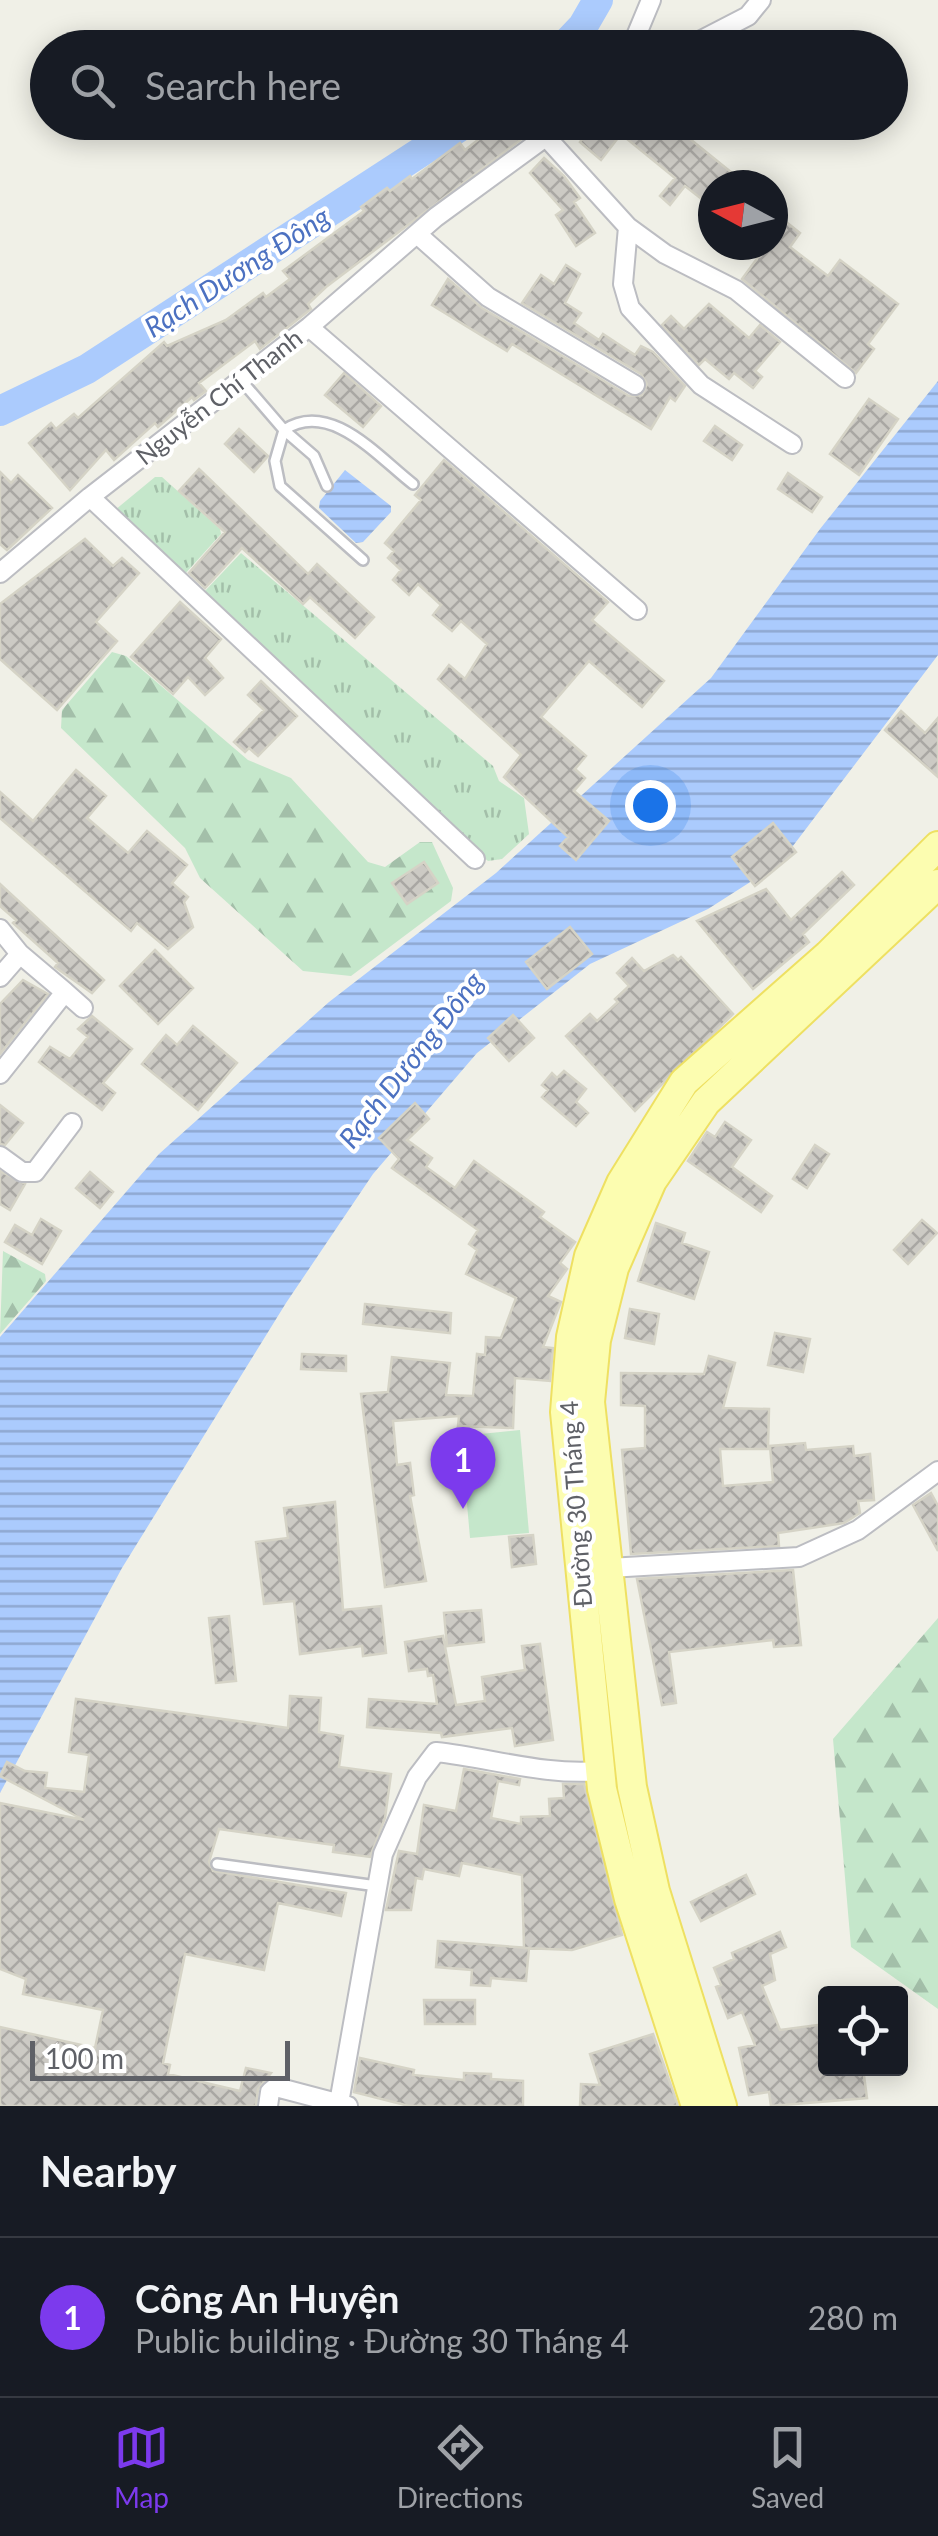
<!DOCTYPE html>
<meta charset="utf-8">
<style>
body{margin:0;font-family:Lato,sans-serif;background:#20242c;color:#f1f3f6}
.controls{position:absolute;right:30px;bottom:30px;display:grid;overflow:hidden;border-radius:10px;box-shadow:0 5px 25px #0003}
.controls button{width:90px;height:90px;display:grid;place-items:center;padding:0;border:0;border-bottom:2px solid #363941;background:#171b24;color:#f1f3f6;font:50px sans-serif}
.compass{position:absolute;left:698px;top:170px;width:90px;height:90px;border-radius:50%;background:#171b24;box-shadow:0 5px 25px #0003;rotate:277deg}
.scale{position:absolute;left:30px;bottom:25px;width:260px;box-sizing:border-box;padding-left:10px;border:5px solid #5f6167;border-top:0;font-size:28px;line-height:35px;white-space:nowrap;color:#5f6167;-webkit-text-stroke:8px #fff;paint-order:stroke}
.you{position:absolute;left:650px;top:805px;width:35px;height:35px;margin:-25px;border:8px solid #fff;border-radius:50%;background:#1a73e8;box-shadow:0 0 0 15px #1a73e833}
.badge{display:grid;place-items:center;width:65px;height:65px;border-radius:50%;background:#7c3aed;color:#fff;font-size:32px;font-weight:700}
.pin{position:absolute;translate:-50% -82px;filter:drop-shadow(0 2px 5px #0008)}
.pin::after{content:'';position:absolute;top:52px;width:35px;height:30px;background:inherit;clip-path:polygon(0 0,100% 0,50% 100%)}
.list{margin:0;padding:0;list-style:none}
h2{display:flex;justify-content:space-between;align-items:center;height:130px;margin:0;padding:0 40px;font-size:42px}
h2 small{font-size:32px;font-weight:400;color:#9ea1a6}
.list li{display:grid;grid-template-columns:65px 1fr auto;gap:30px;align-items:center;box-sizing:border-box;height:160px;padding:0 40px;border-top:2px solid #363941}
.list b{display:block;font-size:38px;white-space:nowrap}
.list p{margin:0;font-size:32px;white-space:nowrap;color:#9ea1a6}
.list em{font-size:32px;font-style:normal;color:#9ea1a6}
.icon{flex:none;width:55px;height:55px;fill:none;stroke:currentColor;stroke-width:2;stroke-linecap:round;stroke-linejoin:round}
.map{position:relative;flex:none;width:938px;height:2106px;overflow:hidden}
.search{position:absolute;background:#171b24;box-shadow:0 5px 25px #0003;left:30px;right:30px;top:30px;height:110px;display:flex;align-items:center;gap:25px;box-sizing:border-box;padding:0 35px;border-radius:55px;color:#9ea1a6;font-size:38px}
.sheet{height:290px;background:#171b24}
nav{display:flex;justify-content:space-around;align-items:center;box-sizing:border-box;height:140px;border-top:2px solid #363941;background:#171b24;font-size:28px;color:#9ea1a6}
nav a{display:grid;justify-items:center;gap:5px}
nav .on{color:#7c3aed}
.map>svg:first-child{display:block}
.grass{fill:url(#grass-tufts)}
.forest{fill:url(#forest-firs)}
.garden{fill:#c5e7cb}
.water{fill:url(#water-rules)}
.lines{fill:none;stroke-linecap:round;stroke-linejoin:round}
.river{stroke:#abcbfd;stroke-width:30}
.building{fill:url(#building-cross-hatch);stroke:#d5d3c6;stroke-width:2.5}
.lane-casing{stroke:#bcbdc2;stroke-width:14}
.street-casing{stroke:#bcbdc2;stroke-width:22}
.primary-casing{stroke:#eee062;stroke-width:32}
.lane{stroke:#fff;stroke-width:9}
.street{stroke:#fff;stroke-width:18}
.primary{stroke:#fcfdb0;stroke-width:28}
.labels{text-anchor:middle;stroke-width:8;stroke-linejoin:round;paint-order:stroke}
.street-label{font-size:25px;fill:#5f6167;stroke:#fff}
.water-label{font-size:28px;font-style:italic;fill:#4c71c1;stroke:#fff}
</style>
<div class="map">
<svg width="938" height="2106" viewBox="0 0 938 2106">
<defs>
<pattern id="grass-tufts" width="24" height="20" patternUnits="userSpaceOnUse" patternTransform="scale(2.5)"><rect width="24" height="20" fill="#c5e7cb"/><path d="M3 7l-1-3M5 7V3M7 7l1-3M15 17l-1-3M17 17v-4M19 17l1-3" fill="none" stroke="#a3bfa9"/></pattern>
<pattern id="forest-firs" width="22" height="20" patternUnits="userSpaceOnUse" patternTransform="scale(2.5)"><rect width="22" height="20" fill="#c5e7cb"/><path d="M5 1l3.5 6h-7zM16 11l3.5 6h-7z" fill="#a3bfa9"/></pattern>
<pattern id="water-rules" width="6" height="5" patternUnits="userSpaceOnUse" patternTransform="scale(2.5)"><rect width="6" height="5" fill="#abcbfd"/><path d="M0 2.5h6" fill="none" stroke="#8ea8d1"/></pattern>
<pattern id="building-cross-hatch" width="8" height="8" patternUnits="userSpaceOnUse" patternTransform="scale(2.5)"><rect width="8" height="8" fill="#cccac4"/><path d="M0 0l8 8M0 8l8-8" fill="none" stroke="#a9a7a3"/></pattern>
</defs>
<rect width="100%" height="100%" fill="#f0f0e7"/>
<!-- grass -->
<path class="grass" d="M 155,477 L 162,477 L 220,529 L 221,534 L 184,575 L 115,510 Z
M 241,553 L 493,766 L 499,781 L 524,798 L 529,834 L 502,859 L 488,861 L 209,605 L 205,591 Z"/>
<!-- forest -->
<path class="forest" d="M 112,652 L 126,656 L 248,760 L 291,778 L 368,862 L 385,867 L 420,842 L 432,842 L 453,888 L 451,901 L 351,976 L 303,971 L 200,878 L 185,848 L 61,728 L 62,710 Z
M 3,1251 L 45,1274 L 46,1281 L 0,1334 Z
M 938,1618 L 938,2009 L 851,1947 L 833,1739 Z"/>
<!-- garden -->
<path class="garden" d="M 520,1430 L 529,1533 L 470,1538 L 461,1436 Z"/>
<!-- water -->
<path class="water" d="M 938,381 L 938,655 L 780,863 L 708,909 L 590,964 L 477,1053 L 373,1174 L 286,1303 L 122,1568 L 0,1793 L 0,1337 L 159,1154 L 329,1002 L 496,873 L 711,678 L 820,529 Z
M 345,470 L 391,506 L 391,512 L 363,542 L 356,543 L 319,508 L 320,501 Z"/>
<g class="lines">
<!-- river -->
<path class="river" d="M 562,48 L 583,26 L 598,0
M 0,411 L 87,369 L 467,122"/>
</g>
<!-- building -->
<path class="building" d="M 501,122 L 544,122 L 326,287 L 308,304 L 311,309 L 260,349 L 255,341 L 199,383 L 206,391 L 194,400 L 192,397 L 158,427 L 155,423 L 114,460 L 106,450 L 70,490 L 29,443 L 51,423 L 56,429 L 74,414 L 78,418 L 164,342 L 167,346 L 226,320 L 263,293 L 266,297 L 290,279 L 283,271 L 364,211 L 361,207 L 387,188 L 390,191 L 410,176 L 412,179 L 460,143 L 465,150 Z
M 595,122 L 669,122 L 747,185 L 713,185 L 713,208 L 685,186 L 670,205 L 660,196 L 675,178 L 621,134 L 601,160 L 580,142 Z
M 544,158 L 564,176 L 580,198 L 574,202 L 595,233 L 576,246 L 556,215 L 563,210 L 530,173 Z
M 785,221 L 800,233 L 790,247 L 828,276 L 840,260 L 898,304 L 868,344 L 874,349 L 856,373 L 742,279 L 767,245 L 773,245 L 773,237 Z
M 566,265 L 580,274 L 565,303 L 581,313 L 574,323 L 599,340 L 603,334 L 635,355 L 641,346 L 653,352 L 685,386 L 675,401 L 670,397 L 651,429 L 512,344 L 507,351 L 432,305 L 448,279 L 482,308 L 629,396 L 642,395 L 647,384 L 641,374 L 522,303 L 541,275 L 554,284 Z
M 709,304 L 749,338 L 760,325 L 780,342 L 755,371 L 762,377 L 753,388 L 734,373 L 729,379 L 705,359 L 699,365 L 662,325 L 671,316 L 684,329 Z
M 344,373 L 381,406 L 363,427 L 325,395 Z
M 869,399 L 898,419 L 859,475 L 830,454 Z
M 715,426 L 742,445 L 732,460 L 704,441 Z
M 239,429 L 268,456 L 254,472 L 225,444 Z
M 444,460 L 608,602 L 592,620 L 664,681 L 642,707 L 589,661 L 541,717 L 586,756 L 575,769 L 585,778 L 574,791 L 609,821 L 576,860 L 560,846 L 568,837 L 504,777 L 521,755 L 438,679 L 449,665 L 465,679 L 487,644 L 461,621 L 452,631 L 433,615 L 441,605 L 418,584 L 409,595 L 393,580 L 401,570 L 388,558 L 394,551 L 385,543 L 421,500 L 415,495 Z
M 199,469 L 308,574 L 317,564 L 374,617 L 355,638 L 310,597 L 303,604 L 242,548 L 205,588 L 189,573 L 225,532 L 179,491 Z
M 0,472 L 11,483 L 18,475 L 52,508 L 7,550 L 0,544 Z
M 788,473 L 822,497 L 812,512 L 778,489 Z
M 85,539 L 113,566 L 122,558 L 139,573 L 96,622 L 117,641 L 57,710 L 0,659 L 0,604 Z
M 180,602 L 221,639 L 205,658 L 223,678 L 205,695 L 188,677 L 173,694 L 131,657 Z
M 261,681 L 297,716 L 258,756 L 249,748 L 245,752 L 234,742 L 264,710 L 248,695 Z
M 901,711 L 925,733 L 938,718 L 938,777 L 885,730 Z
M 76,770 L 106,796 L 87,818 L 128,853 L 147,831 L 187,865 L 172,883 L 188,897 L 184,902 L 193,927 L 168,949 L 137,923 L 131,931 L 0,818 L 0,792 L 33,821 Z
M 773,823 L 796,852 L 755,886 L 732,857 Z
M 424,862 L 438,883 L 407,904 L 392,883 Z
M 842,872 L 854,885 L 803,934 L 809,942 L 753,989 L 697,921 L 766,889 L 791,920 Z
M 0,884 L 104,980 L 92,993 L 55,967 L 58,963 L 13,923 L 16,920 L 0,906 Z
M 570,927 L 592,954 L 547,989 L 526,962 Z
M 155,950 L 193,988 L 158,1024 L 120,986 Z
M 673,955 L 678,960 L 681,957 L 733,1014 L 635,1111 L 566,1036 L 590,1014 L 597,1021 L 618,1002 L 615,999 L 629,986 L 617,973 L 632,958 L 644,971 Z
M 23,980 L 48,994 L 0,1054 L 0,1004 Z
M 513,1015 L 534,1038 L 509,1061 L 488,1038 Z
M 92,1016 L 132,1049 L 103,1083 L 115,1093 L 102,1110 L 39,1062 L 50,1047 L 70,1059 L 88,1037 L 78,1029 Z
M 193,1026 L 237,1063 L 198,1110 L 142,1064 L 166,1035 L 177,1045 Z
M 564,1071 L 586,1089 L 576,1102 L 588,1113 L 576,1126 L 542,1097 L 548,1090 L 542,1085 L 552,1073 L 557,1078 Z
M 415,1103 L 429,1119 L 407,1140 L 432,1158 L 426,1167 L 455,1188 L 474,1161 L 544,1212 L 540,1217 L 575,1242 L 560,1263 L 567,1269 L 548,1296 L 561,1302 L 543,1347 L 553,1348 L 550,1381 L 515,1378 L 513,1428 L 458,1426 L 459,1416 L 393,1421 L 397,1465 L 410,1463 L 414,1495 L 410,1496 L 426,1581 L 385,1587 L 361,1394 L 388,1392 L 392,1357 L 450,1363 L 446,1395 L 473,1396 L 477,1354 L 485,1355 L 486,1337 L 501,1338 L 516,1298 L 466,1274 L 477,1250 L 469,1244 L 478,1230 L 392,1168 L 399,1159 L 379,1138 Z
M 0,1105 L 23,1123 L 5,1145 L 0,1144 Z
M 725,1122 L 751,1140 L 732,1167 L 772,1196 L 761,1212 L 688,1161 L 707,1132 L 715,1137 Z
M 815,1145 L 829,1154 L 807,1188 L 793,1179 Z
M 0,1171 L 25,1184 L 10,1210 L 0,1204 Z
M 90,1172 L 113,1192 L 100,1208 L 76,1188 Z
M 41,1219 L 61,1231 L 42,1264 L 5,1242 L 15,1225 L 32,1235 Z
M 922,1220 L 937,1233 L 908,1264 L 894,1250 Z
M 656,1223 L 685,1233 L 682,1243 L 709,1252 L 694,1299 L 638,1281 Z
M 365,1304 L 451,1313 L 450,1333 L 363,1324 Z
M 630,1309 L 659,1314 L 654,1344 L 625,1338 Z
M 775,1333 L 810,1339 L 803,1372 L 768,1365 Z
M 302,1354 L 346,1356 L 346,1371 L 301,1369 Z
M 709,1356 L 735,1363 L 723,1408 L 769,1409 L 768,1449 L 720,1449 L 723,1486 L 773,1482 L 770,1446 L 805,1443 L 806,1450 L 853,1446 L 854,1456 L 870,1454 L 874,1500 L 858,1501 L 860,1513 L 844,1523 L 778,1533 L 779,1546 L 631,1554 L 622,1450 L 645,1448 L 645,1406 L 621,1405 L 621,1373 L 704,1374 Z
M 931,1493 L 938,1506 L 938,1551 L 913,1505 Z
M 335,1502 L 343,1610 L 381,1606 L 386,1653 L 363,1656 L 362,1646 L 300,1654 L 294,1601 L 264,1604 L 256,1542 L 288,1538 L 284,1508 Z
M 533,1535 L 536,1564 L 512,1567 L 509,1537 Z
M 793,1570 L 801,1645 L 774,1647 L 773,1640 L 669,1652 L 676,1703 L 662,1705 L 637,1579 Z
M 481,1610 L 484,1642 L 447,1646 L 444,1613 Z
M 229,1616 L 236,1681 L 216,1683 L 209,1618 Z
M 443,1636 L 456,1705 L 485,1701 L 482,1677 L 525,1670 L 522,1646 L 540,1644 L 553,1740 L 515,1746 L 512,1728 L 442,1737 L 441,1733 L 367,1727 L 369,1699 L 437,1704 L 433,1675 L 428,1676 L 427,1669 L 409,1671 L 405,1642 Z
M 290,1696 L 321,1698 L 319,1732 L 343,1736 L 339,1767 L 391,1774 L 385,1818 L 370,1857 L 333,1852 L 334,1845 L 219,1829 L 209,1862 L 213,1871 L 346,1893 L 341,1916 L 278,1903 L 264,1970 L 185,1954 L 163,2063 L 170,2065 L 168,2074 L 240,2091 L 246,2068 L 271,2073 L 258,2089 L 256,2106 L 0,2106 L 0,2027 L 95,2048 L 103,2010 L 23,1994 L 26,1979 L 0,1969 L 0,1803 L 84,1820 L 0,1776 L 7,1762 L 25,1771 L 47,1773 L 45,1788 L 84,1792 L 89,1755 L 69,1752 L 76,1699 L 288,1728 Z
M 464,1769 L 520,1779 L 519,1785 L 498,1781 L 491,1818 L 521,1824 L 521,1817 L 550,1816 L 549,1799 L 564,1798 L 563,1784 L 584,1784 L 622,1935 L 572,1950 L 524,1948 L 522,1875 L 462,1863 L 459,1876 L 424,1869 L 422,1879 L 416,1878 L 411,1910 L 386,1910 L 399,1851 L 417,1854 L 424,1805 L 456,1811 Z
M 746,1875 L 755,1894 L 701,1921 L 691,1902 Z
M 780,1932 L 786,1947 L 770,1954 L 775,1980 L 762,1986 L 780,2030 L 826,2024 L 826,2068 L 863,2068 L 867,2098 L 771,2106 L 769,2092 L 749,2095 L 739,2048 L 755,2045 L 742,2012 L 728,2018 L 716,1987 L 721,1985 L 714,1968 L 734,1959 L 732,1953 Z
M 438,1941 L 529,1948 L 526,1981 L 491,1978 L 490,1986 L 471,1985 L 472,1970 L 436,1967 Z
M 424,2000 L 475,2000 L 475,2024 L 425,2024 Z
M 653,2034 L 678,2106 L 580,2106 L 581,2084 L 600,2085 L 590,2054 Z
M 360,2058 L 414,2070 L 413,2075 L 464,2080 L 464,2073 L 491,2074 L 491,2079 L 523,2081 L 523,2106 L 409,2106 L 354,2092 Z"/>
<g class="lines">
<defs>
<path id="lane" d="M 240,379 L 284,430 C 330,399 378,457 413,484
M 327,486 L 314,456 L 284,430 L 275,461 L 280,486 L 363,560
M 217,1864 L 377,1886"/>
<path id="street" d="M 631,48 L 651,0
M 686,48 L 748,16 L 761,0
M 547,138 L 628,227 L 665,254 L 736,290 L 845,378
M 628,227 L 623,284 L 630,308 L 701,385 L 792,444
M 417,234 L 488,297 L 635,385
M 309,327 L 637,610
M 90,497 L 475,859
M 0,573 L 90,497 L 309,327 L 436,217 L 566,122
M 0,929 L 20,954 L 65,992 L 0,1074
M 0,977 L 20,954
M 65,992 L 83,1008
M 0,1156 L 22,1172 L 35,1172 L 72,1123
M 609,1568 L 799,1557 L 858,1530 L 938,1471
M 339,2103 L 383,1854 L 417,1777 L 436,1752 C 491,1758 546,1776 600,1771
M 268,2106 L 270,2092 L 276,2087 L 348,2106"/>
<path id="primary" d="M 696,2106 L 629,1899 L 602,1789 L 565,1412 L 571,1337 L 589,1256 L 621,1183 L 684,1082 L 828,955 L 938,846
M 722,2106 L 655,1891 L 632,1787 L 590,1402 L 596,1340 L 614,1268 L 652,1181 L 706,1102 L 938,884"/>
</defs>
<!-- lane casing -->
<use href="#lane" class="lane-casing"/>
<!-- street casing -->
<use href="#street" class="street-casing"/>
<!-- primary casing -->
<use href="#primary" class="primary-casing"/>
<!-- lane -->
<use href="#lane" class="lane"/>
<!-- street -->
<use href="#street" class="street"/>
<!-- primary -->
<use href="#primary" class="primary"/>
</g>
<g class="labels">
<!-- street labels -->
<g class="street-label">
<text transform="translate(219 397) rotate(-38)" y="9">Nguyễn Chí Thanh</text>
<text transform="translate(576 1504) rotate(-94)" y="9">Đường 30 Tháng 4</text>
</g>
<!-- water labels -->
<g class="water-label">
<text transform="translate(237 272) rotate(-33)" y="10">Rạch Dương Đông</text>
<text transform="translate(411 1060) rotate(-52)" y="10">Rạch Dương Đông</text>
</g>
</g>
</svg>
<div class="controls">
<button><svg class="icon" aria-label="locate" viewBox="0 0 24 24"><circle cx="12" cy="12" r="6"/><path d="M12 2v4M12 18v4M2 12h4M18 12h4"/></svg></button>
</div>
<svg class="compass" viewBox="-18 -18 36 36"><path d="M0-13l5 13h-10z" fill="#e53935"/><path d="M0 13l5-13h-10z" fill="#9ea1a6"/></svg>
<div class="scale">100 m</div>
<div class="you"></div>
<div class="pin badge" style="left:463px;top:1509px">1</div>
<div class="search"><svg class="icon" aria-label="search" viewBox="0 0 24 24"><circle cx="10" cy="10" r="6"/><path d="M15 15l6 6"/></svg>Search here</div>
</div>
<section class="sheet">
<h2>Nearby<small></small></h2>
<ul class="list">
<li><span class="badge">1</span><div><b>Công An Huyện</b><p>Public building · Đường 30 Tháng 4</p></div><em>280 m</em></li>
</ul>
</section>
<nav>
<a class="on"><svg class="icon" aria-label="map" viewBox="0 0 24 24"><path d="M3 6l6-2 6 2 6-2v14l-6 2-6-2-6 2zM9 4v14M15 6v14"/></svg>Map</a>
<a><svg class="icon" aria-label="directions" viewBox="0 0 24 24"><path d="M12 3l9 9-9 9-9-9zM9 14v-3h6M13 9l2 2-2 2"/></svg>Directions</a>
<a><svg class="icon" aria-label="saved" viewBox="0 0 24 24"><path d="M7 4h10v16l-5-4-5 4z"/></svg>Saved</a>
</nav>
